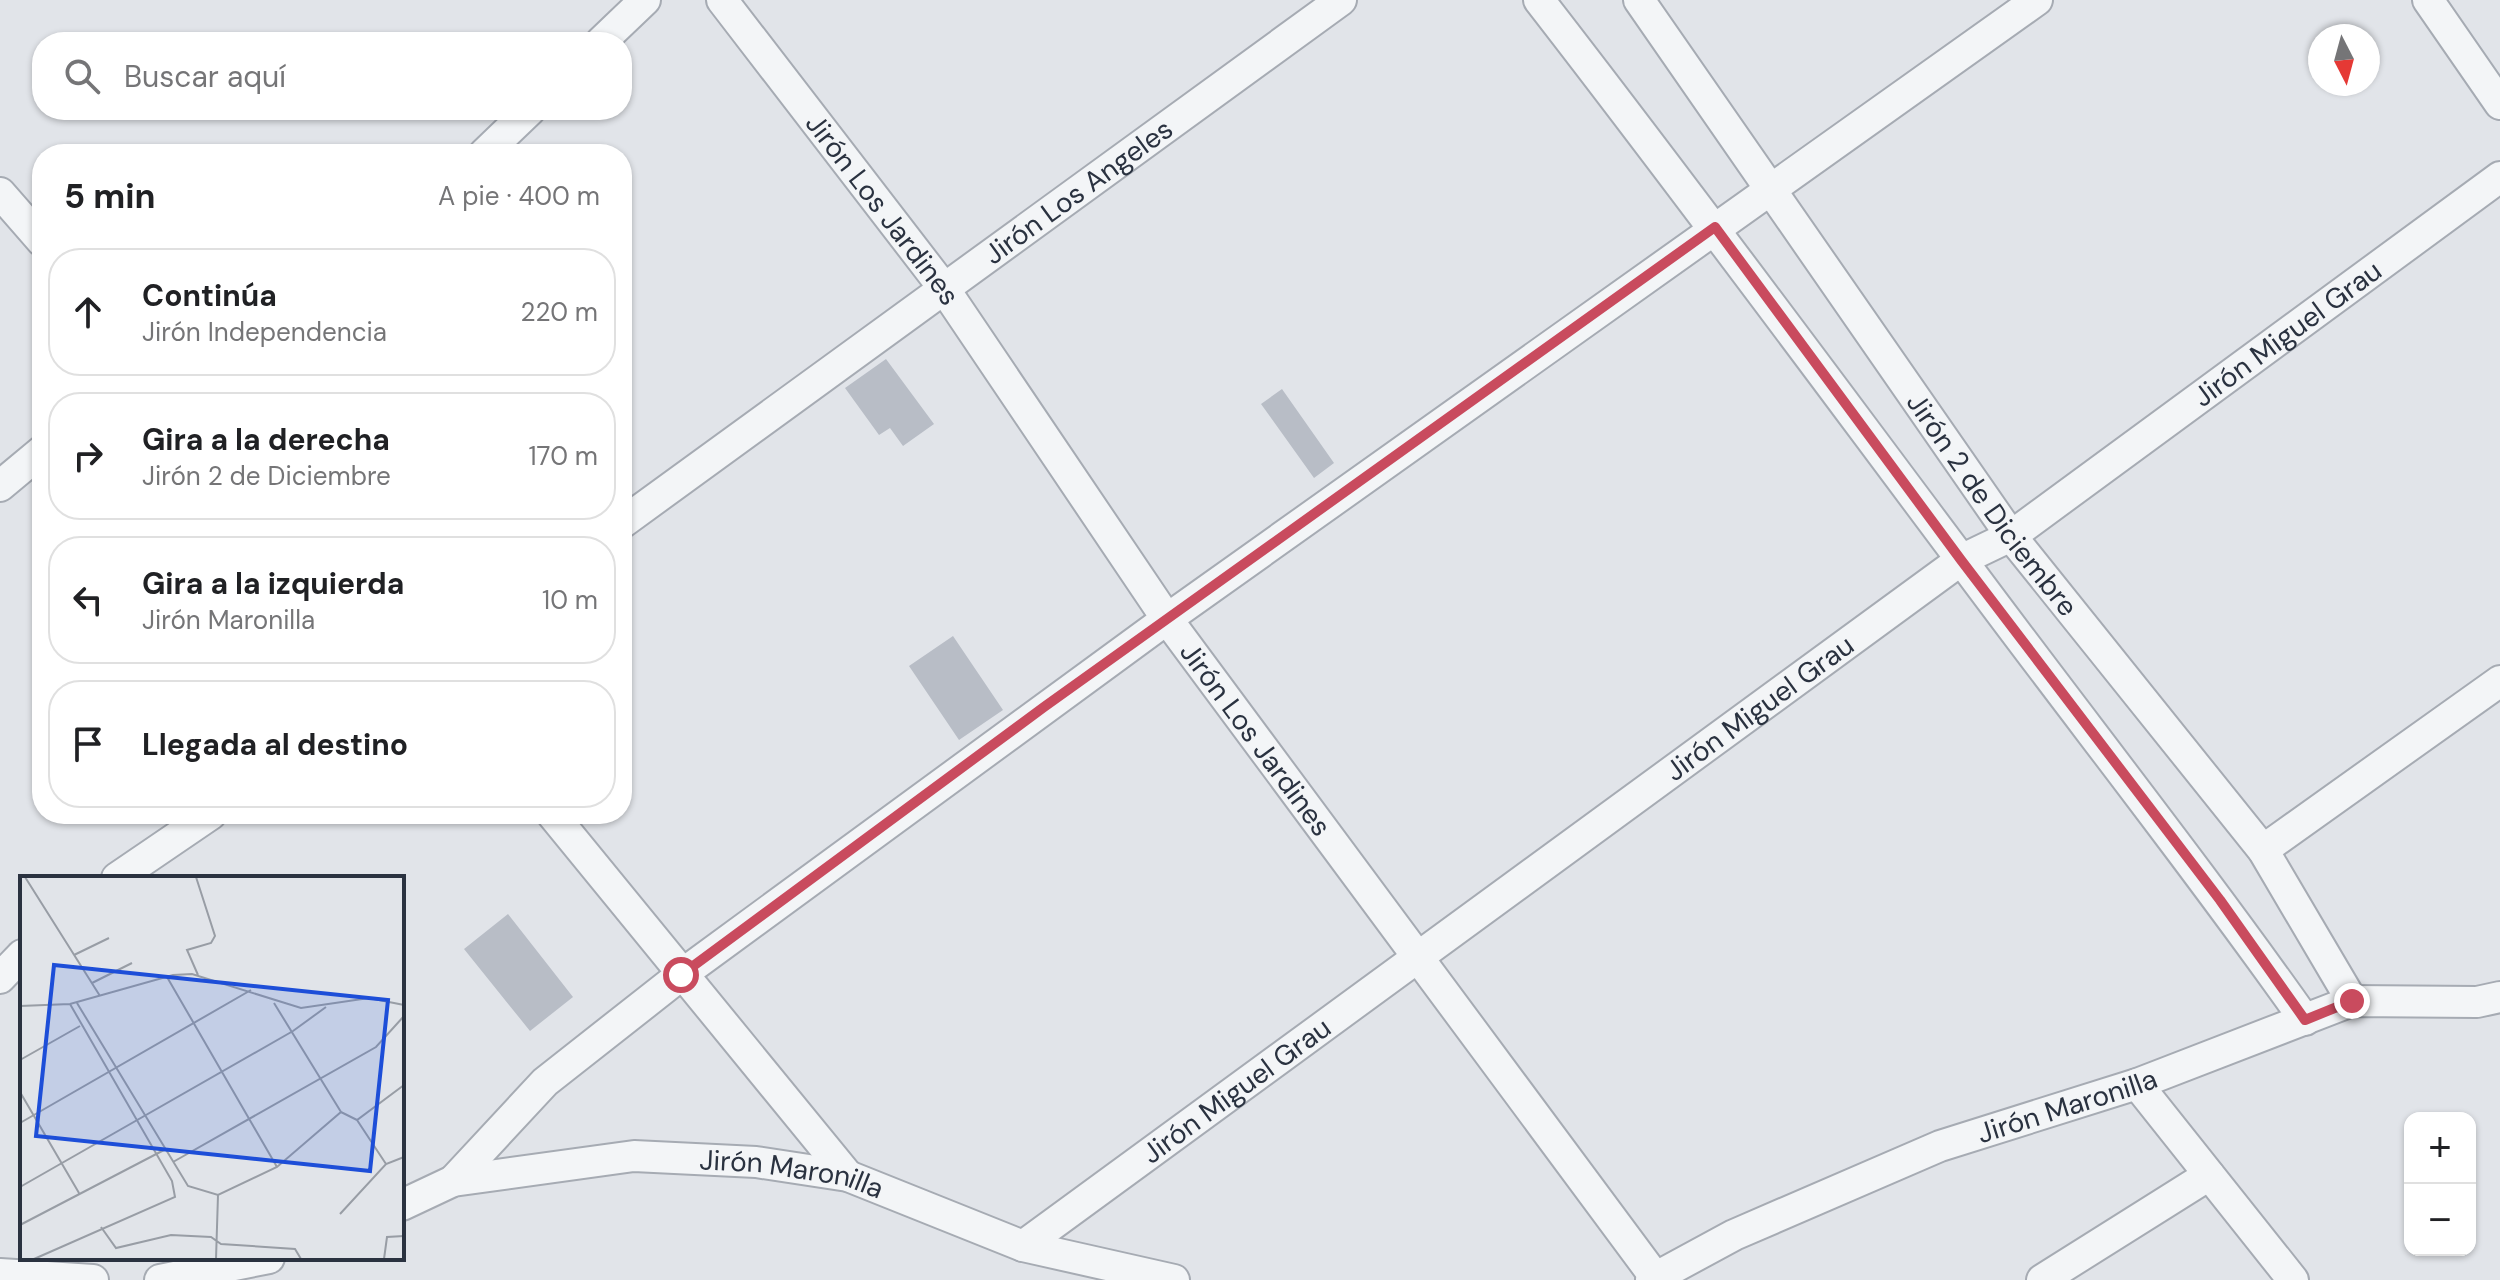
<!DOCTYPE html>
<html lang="es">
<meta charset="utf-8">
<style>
body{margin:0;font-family:"DM Sans",sans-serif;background:#f6f6f6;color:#202124}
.controls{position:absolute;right:24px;bottom:24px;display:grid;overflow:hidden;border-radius:16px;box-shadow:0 2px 6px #0004}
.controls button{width:72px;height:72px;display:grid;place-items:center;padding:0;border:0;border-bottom:2px solid #e0e0e0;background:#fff;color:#202124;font:40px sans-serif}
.compass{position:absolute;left:2308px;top:24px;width:72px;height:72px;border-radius:50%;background:#fff;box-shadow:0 2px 6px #0004;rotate:174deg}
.stop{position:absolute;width:24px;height:24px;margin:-18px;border:6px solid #c94b5e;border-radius:50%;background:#fff}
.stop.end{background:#c94b5e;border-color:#fff;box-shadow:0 2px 8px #0008}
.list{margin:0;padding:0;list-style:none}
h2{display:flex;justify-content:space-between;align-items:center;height:104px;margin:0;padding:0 32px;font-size:34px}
h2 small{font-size:26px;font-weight:400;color:#757577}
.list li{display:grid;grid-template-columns:52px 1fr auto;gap:24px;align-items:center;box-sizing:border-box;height:128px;margin:0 16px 16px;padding:0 16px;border:2px solid #e0e0e0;border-radius:32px}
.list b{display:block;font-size:30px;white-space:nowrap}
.list p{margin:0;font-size:26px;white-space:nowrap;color:#757577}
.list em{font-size:26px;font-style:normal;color:#757577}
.icon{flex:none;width:44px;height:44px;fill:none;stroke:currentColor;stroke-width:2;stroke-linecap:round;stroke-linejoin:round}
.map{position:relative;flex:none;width:2500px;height:1280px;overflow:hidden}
.search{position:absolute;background:#fff;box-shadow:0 2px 6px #0004;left:32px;top:32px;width:600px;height:88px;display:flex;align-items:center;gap:20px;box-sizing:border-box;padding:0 28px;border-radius:32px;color:#757577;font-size:30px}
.panel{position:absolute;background:#fff;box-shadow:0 2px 6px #0004;left:32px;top:144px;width:600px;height:680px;border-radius:32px}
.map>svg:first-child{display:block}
.building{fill:#b8bdc6}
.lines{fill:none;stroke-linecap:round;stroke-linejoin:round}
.street-casing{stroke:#a6abb3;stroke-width:34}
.street{stroke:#f3f5f7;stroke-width:30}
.route{stroke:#c94b5e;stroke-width:10}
.labels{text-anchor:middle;stroke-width:7;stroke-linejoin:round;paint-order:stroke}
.street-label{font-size:28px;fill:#2a3240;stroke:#f0f3f6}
.inset-road{fill:none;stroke:#989da5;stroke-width:2}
.view{fill:#1d4ed8;fill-opacity:0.15;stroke:#1d4ed8;stroke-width:4}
.inset-edge{fill:none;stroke:#2a3240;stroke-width:4}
</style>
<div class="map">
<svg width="2500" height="1280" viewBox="0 0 2500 1280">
<rect width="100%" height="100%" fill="#e1e4e9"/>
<!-- building -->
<path class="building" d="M 886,359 L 934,424 L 903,446 L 890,428 L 879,435 L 845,388 Z
M 1282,389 L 1334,463 L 1314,478 L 1261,404 Z
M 953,636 L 1003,710 L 959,740 L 909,666 Z
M 508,914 L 573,997 L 530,1031 L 464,949 Z"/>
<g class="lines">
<defs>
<g id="street">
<path id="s1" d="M 722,0 L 943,287 L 1167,619 L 1655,1277"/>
<path d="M 1539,0 C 1682,184 1820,371 1960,558 C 2074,712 2194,863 2305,1020"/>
<path id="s2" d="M 1639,0 L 2011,536 L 2263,850 L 2352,1001"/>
<path d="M 2428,0 L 2500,104"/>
<path d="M 601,42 L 645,0"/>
<path d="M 484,154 L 530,110"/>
<path d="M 0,193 L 42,241"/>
<path d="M 0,486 L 42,451"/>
<path id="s3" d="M 622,523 L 1341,0"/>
<path d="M 552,814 L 848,1176"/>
<path d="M 2263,850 L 2500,681"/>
<path d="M 117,878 L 211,814"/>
<path d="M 0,978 L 22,955"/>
<path d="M 2137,1084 L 2293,1280"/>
<path d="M 453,1181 L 545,1082 L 681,975 L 1167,619 L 2037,0"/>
<path id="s4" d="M 402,1205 L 453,1181 L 634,1156 L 756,1162 L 848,1176 L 1023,1246 L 1174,1280"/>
<path id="s5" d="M 1023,1246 L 1961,560 L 2011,536 L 2500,177"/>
<path d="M 0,1274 L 93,1280"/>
<path d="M 160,1280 L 269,1258"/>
<path id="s6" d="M 1651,1280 L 1734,1235 L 1940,1146 L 2137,1084 L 2352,1001 L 2477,1002 L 2500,997"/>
<path d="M 2042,1280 L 2209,1175"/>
</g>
</defs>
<!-- street casing -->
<use href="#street" class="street-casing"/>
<!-- street -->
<use href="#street" class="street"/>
</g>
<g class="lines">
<!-- route -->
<path class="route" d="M 681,975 L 1044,707 L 1715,227 L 1961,560 L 2220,900 L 2305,1020 L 2352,1001"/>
</g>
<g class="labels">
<!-- street labels -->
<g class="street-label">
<text dy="10" stroke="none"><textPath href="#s3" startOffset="564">Jirón Los Angeles</textPath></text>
<text dy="10" stroke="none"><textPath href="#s1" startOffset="264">Jirón Los Jardines</textPath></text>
<text dy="10" stroke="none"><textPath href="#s5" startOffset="1560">Jirón Miguel Grau</textPath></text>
<text dy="10" stroke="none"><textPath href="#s2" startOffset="616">Jirón 2 de Diciembre</textPath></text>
<text dy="10" stroke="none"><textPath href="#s5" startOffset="912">Jirón Miguel Grau</textPath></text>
<text dy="10" stroke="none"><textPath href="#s1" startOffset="912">Jirón Los Jardines</textPath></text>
<text dy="10" stroke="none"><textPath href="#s5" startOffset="264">Jirón Miguel Grau</textPath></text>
<text dy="10" stroke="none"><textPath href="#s6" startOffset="452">Jirón Maronilla</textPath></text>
<text dy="10" stroke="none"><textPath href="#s4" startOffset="398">Jirón Maronilla</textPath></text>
</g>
</g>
<!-- overview -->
<g transform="translate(20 876)">
<rect width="384" height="384" fill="#e1e4e9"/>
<path class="inset-road" d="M 5,1 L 80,120M 176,1 L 195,60 L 191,67 L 167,74 L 178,99M 54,79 L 89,62M 147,101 L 257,291M 72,107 L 112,87M 57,127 L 168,310 L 198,319 L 257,291 L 321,236 L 337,244 L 384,209M 254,127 L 321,236M 0,130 L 50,128 L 153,99 L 172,98 L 281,132 L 349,122 L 384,129M 0,184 L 60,150M 0,216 L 59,317M 337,244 L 366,288M 0,247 L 231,114M 153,286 L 356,171 L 384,140M 0,311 L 273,155 L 306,131M 320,338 L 366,288 L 384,281M 0,349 L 144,274M 81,351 L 96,372 L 151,359 L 191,361 L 201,368 L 275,373 L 281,383M 14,383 L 155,321 L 152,305 L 50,128M 196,383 L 198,319M 364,383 L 367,361 L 384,360"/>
<path class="view" d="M 34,89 L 368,124 L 350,295 L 16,260 Z"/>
<rect width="384" height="384" class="inset-edge"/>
</g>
</svg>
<div class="controls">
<button>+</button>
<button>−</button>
</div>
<svg class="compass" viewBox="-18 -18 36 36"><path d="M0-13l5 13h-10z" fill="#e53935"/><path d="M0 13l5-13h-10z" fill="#757577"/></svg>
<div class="stop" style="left:681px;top:975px"></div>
<div class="stop end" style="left:2352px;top:1001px"></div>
<div class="search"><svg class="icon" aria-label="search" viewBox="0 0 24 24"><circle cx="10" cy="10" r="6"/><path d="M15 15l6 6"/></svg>Buscar aquí</div>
<section class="panel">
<h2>5 min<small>A pie · 400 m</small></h2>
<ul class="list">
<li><svg class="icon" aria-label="ahead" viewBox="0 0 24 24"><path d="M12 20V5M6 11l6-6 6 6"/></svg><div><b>Continúa</b><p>Jirón Independencia</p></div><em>220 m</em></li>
<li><svg class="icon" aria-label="right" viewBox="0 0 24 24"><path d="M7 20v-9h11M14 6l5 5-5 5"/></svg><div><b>Gira a la derecha</b><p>Jirón 2 de Diciembre</p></div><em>170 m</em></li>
<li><svg class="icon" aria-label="left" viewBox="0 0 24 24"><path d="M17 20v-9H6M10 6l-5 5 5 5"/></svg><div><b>Gira a la izquierda</b><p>Jirón Maronilla</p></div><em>10 m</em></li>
<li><svg class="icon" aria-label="arrive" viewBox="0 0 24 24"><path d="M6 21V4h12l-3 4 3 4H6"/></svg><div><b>Llegada al destino</b></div></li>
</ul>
</section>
</div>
